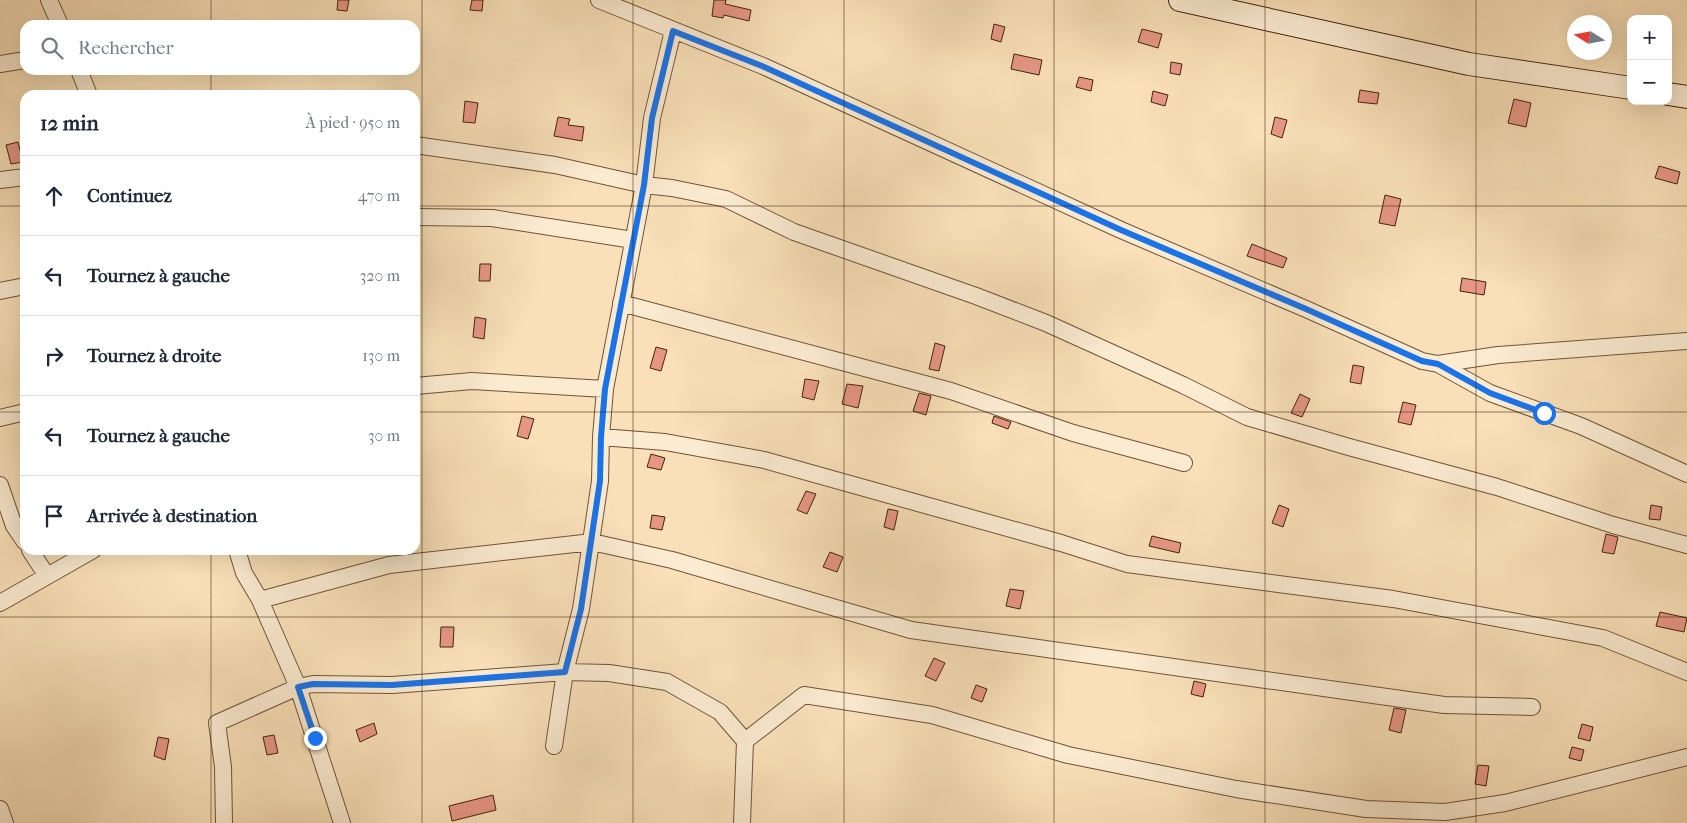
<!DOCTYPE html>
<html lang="fr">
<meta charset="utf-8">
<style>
body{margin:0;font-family:"IM FELL French Canon",serif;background:#f6f6f7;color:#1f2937}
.controls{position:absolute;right:15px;top:15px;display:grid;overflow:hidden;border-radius:10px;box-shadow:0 5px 20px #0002}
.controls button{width:45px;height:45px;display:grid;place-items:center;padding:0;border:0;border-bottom:1px solid #e0e1e3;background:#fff;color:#1f2937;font:25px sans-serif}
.compass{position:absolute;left:1567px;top:15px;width:45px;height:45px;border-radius:50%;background:#fff;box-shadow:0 5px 20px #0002;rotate:281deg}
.stop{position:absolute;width:15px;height:15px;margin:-11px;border:4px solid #1a73e8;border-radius:50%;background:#fff}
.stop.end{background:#1a73e8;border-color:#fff;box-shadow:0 1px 5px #0008}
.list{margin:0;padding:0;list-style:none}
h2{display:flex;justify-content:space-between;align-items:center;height:65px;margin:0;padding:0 20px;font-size:21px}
h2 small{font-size:16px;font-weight:400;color:#747a83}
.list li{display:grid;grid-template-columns:32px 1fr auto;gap:15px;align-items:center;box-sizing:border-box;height:80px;padding:0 20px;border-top:1px solid #e0e1e3}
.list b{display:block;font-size:19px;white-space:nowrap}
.list em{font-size:16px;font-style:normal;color:#747a83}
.icon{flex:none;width:28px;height:28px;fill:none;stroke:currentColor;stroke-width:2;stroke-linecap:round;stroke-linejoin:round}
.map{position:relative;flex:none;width:1687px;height:823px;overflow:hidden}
.search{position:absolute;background:#fff;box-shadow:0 5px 20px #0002;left:20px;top:20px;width:400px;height:55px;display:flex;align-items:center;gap:12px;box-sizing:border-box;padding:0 18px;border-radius:15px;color:#747a83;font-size:19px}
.panel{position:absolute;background:#fff;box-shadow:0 5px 20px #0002;left:20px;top:90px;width:400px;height:465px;border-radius:15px}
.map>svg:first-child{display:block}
.building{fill:#e79686;stroke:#40250d}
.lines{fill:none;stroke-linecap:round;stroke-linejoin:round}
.street-casing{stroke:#6e5438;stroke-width:18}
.secondary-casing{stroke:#40250d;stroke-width:24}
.street{stroke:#fbebd1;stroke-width:16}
.secondary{stroke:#fbebd1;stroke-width:22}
.route{stroke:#1a73e8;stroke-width:6}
.grid{fill:none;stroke:#40250d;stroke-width:1;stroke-opacity:0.55}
</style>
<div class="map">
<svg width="1687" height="823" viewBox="0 0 1687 823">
<rect width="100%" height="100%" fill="#f9e0b8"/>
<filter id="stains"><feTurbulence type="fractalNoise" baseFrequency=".004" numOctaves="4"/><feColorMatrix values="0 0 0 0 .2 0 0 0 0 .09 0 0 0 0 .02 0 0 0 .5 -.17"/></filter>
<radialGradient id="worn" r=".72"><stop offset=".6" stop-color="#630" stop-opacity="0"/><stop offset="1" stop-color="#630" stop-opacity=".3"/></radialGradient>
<!-- building -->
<path class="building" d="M 338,0 L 349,0 L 347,11 L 337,10 Z
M 472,0 L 483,0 L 482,11 L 470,10 Z
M 714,0 L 726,0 L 725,4 L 751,10 L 749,21 L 724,15 L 723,18 L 712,16 Z
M 994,24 L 1005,27 L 1001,42 L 991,39 Z
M 1142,29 L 1162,34 L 1158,48 L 1138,42 Z
M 1014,54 L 1042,60 L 1039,75 L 1011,69 Z
M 1171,62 L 1182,64 L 1180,75 L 1170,73 Z
M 1079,77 L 1093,80 L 1091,91 L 1076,87 Z
M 1360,90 L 1379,93 L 1377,104 L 1358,102 Z
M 1153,91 L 1168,95 L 1165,106 L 1151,102 Z
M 1514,99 L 1531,103 L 1526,127 L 1508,123 Z
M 465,101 L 478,103 L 475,123 L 463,122 Z
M 558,117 L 570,119 L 568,125 L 584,127 L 582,141 L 554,136 Z
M 1275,117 L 1287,120 L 1282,138 L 1271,134 Z
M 18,142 L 23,162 L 11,164 L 6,145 Z
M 1659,166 L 1680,172 L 1677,184 L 1655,178 Z
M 1385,195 L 1401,199 L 1395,226 L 1379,223 Z
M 1252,244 L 1287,258 L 1283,268 L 1247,256 Z
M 480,264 L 491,264 L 490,281 L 479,281 Z
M 1462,278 L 1486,282 L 1484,295 L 1460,291 Z
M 475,317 L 486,319 L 484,339 L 473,337 Z
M 935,343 L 945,346 L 939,371 L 929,369 Z
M 656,347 L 667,350 L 661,371 L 650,368 Z
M 1353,365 L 1364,367 L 1361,384 L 1350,382 Z
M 805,379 L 819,381 L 814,400 L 802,397 Z
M 847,384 L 863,386 L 858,408 L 842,404 Z
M 919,393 L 931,396 L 926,415 L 913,411 Z
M 1300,394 L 1310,399 L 1302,417 L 1291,413 Z
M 1403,402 L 1416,405 L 1411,425 L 1398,422 Z
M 522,416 L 534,419 L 528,439 L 517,436 Z
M 994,416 L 1011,422 L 1008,429 L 992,423 Z
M 651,454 L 665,458 L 661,470 L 647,467 Z
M 806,491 L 816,494 L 807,514 L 797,510 Z
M 1279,505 L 1289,509 L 1283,527 L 1272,523 Z
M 1651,505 L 1662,507 L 1660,520 L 1649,519 Z
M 888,509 L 898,511 L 894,530 L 884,527 Z
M 652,515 L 665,517 L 662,530 L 650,528 Z
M 1606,534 L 1618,537 L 1614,554 L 1602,552 Z
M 1152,536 L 1181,543 L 1179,553 L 1149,546 Z
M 830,552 L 843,557 L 837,572 L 823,567 Z
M 1010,589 L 1024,591 L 1020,609 L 1006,606 Z
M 1660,612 L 1687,618 L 1684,632 L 1656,626 Z
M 441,627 L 454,627 L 453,647 L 440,647 Z
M 934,658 L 945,663 L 936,681 L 925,676 Z
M 1194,681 L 1206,684 L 1203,697 L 1191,694 Z
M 976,685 L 987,689 L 982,702 L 971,698 Z
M 1394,708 L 1406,710 L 1401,733 L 1389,730 Z
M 374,723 L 377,734 L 360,742 L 356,730 Z
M 1582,724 L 1593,727 L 1590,741 L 1578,738 Z
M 274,735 L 278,753 L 267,755 L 263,737 Z
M 158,737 L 169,739 L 165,760 L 154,756 Z
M 1572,747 L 1584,750 L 1581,761 L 1569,758 Z
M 1478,765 L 1489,766 L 1486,786 L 1475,784 Z
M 493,795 L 496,810 L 452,821 L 449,806 Z"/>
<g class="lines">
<defs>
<path id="street" d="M 49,0 L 60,25
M 599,0 L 763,66 L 1121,230 L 1306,309 L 1422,361 L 1438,364 L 1490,393 L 1581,426 L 1687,474
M 0,64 L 25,60
M 79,70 L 89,95
M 415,145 L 555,165 L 644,185 L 652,118 L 673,31
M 0,180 L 25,177
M 415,217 L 492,218 L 633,240
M 0,291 L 25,286
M 621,303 L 951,391 L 1073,433 L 1184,463
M 1438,364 L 1498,355 L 1687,341
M 415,386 L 472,381 L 605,389 L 644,185 L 672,188 L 726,199 L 794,232 L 976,296 L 1046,323 L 1183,385 L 1247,417 L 1349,447 L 1497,487 L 1613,525 L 1687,545
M 0,418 L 25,412
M 601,437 L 665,442 L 764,460 L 1061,543 L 1127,564 L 1393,599 L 1603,638 L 1687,672
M 0,485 L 14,526 L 25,542
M 30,550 L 47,576
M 237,550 L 244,573 L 260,600 L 298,687 L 342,823
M 260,600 L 389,565 L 592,542 L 672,560 L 911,630 L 1444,705 L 1532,707
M 0,603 L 93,550
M 554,746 L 565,672 L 581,609 L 600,481 L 601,437 L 605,389
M 0,809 L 5,823
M 224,823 L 223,767 L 217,723 L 298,687 L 313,684 L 392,685 L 565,672 L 609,673 L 667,682 L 720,712 L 745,741
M 742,823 L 745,741 L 804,695 L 932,715 L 1068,755 L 1236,789 L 1366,809 L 1445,812 L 1505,803 L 1687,757"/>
<path id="secondary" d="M 1180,0 L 1469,64 L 1631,88
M 1668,94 L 1687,97"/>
</defs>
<!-- street casing -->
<use href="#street" class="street-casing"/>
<!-- secondary casing -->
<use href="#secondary" class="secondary-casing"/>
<!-- street -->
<use href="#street" class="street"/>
<!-- secondary -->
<use href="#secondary" class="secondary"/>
</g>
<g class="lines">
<!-- route -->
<path class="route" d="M 315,738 L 298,687 L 313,684 L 392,685 L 565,672 L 581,609 L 600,481 L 601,437 L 605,389 L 644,185 L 652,118 L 673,31 L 762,66 L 1121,230 L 1306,309 L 1422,361 L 1438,364 L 1490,393 L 1544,413"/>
</g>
<!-- grid -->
<path class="grid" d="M 211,0 L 211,25M 422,0 L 422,823M 633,0 L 633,823M 844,0 L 844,823M 1054,0 L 1054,823M 1265,0 L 1265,823M 1476,0 L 1476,823M 211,70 L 211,95M 0,206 L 25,206M 415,206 L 1687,206M 0,412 L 25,412M 415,412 L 1687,412M 211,550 L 211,823M 0,617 L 1687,617"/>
<rect width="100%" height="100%" filter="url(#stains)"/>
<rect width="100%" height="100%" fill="url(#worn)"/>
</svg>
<div class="controls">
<button>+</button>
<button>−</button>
</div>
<svg class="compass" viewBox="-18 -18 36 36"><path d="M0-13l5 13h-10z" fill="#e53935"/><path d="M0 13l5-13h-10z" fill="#747a83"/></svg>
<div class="stop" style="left:1544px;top:413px"></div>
<div class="stop end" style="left:315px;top:738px"></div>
<div class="search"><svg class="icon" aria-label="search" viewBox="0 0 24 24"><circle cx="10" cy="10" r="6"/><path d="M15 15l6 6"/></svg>Rechercher</div>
<section class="panel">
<h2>12 min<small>À pied · 950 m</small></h2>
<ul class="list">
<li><svg class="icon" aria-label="ahead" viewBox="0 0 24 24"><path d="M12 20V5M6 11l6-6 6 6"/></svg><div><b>Continuez</b></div><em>470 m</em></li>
<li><svg class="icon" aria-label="left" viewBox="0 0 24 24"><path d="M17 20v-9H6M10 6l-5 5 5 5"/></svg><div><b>Tournez à gauche</b></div><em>320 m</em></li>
<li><svg class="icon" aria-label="right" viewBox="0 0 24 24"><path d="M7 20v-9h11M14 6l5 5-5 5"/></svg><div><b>Tournez à droite</b></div><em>130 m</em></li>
<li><svg class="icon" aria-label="left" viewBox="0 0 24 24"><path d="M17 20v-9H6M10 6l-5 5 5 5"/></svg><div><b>Tournez à gauche</b></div><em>30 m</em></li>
<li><svg class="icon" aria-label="arrive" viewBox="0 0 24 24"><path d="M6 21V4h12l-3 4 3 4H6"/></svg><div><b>Arrivée à destination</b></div></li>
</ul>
</section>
</div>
